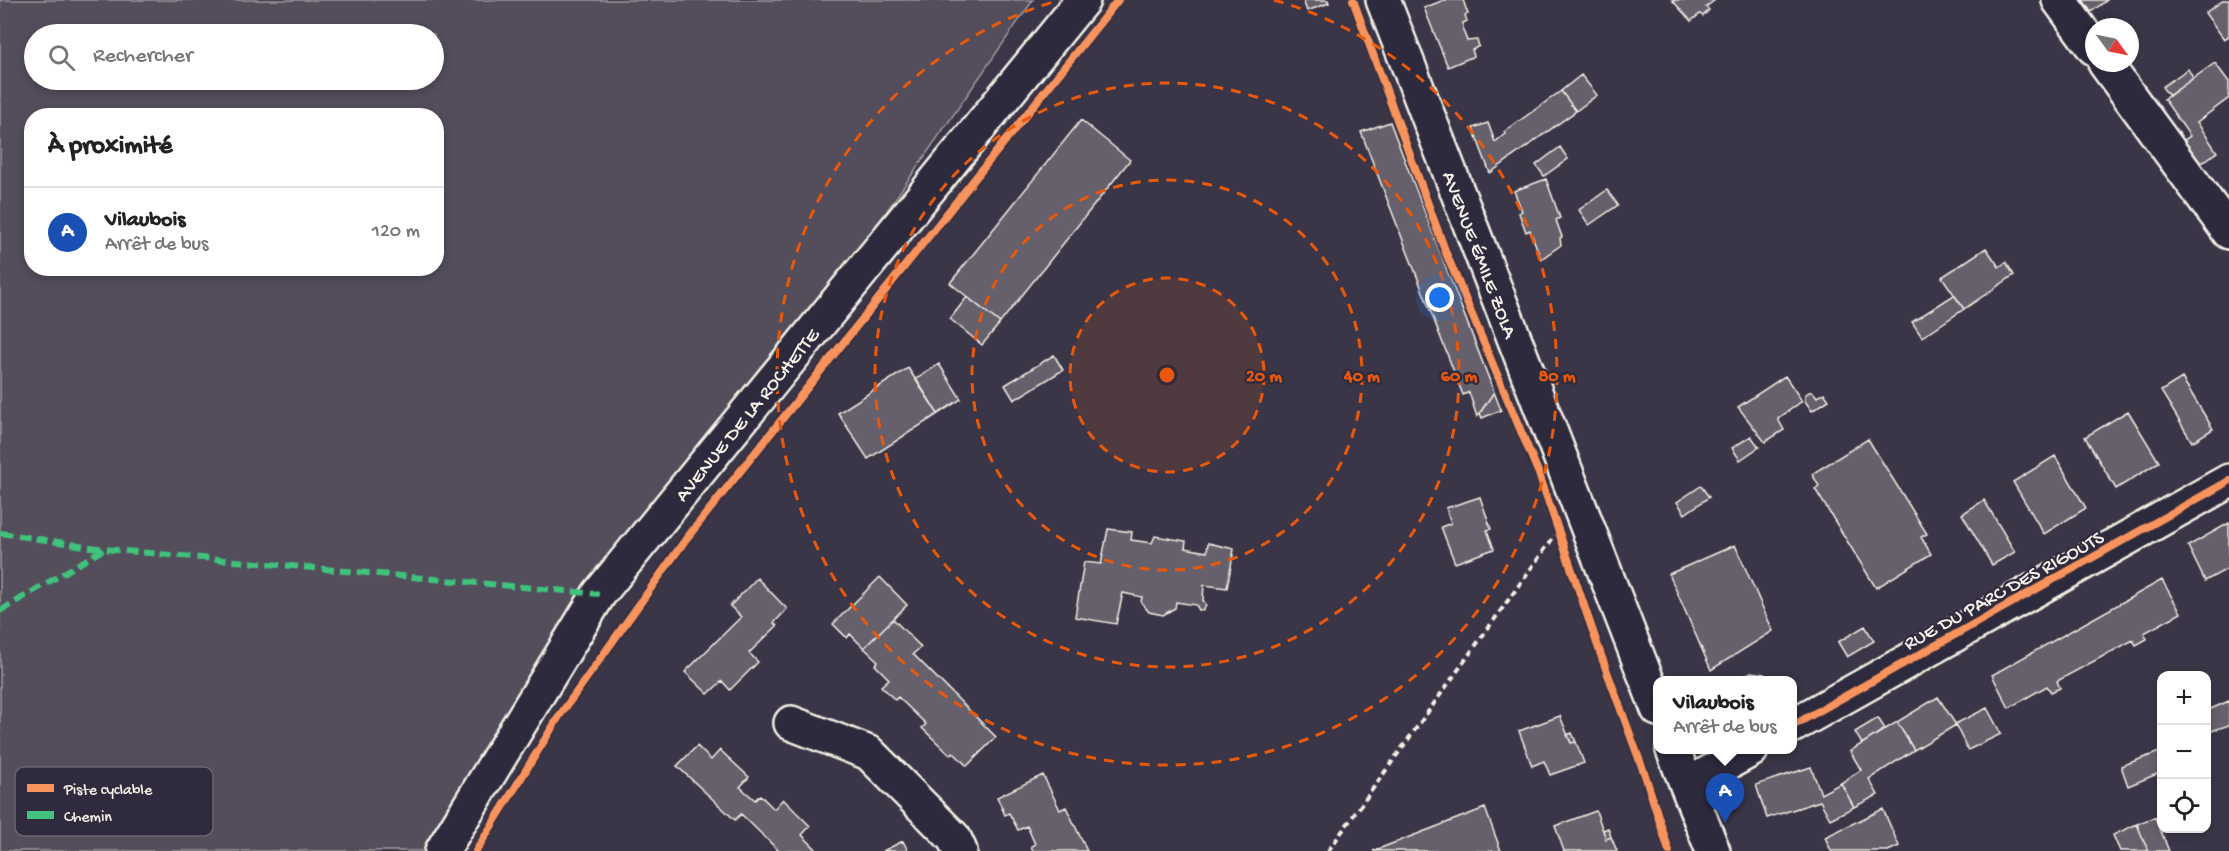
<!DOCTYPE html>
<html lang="fr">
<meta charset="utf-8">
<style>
body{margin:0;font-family:"Gochi Hand",sans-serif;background:#f2f2f2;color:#222}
.controls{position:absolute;right:18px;bottom:18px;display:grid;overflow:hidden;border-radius:12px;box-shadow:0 3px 9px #0003}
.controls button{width:54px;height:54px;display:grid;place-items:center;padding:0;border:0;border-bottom:2px solid #e0e0e0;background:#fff;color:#222;font:30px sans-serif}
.compass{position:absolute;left:2085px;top:18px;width:54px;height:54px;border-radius:50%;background:#fff;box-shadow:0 3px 9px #0003;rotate:123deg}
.you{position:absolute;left:1440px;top:298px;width:21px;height:21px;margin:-15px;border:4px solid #fff;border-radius:50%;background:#1a73e8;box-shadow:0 0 0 9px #1a73e833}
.badge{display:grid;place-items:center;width:39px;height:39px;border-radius:50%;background:#b45309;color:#fff;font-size:20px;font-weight:700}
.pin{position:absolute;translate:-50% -50px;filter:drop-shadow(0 2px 3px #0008)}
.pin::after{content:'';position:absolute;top:32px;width:21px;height:18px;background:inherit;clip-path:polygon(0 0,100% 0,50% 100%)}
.popup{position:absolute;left:1653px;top:676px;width:144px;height:78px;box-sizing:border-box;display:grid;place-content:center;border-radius:12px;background:#fff;filter:drop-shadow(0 2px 4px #0005);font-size:20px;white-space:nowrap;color:#767676}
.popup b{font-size:22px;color:#222}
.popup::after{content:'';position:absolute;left:50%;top:100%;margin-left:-12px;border:12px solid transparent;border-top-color:#fff}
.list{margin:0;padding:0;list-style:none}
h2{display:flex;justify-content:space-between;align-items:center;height:78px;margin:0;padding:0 24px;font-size:26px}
h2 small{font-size:20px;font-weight:400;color:#767676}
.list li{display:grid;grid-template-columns:39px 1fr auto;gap:18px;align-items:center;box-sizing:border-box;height:90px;padding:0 24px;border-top:2px solid #e0e0e0}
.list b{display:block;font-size:22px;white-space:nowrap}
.list p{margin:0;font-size:20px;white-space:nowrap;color:#767676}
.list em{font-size:20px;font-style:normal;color:#767676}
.icon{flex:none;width:33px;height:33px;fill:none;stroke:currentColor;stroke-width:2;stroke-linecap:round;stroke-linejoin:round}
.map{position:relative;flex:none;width:2229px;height:851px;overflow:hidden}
.search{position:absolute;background:#fff;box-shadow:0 3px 9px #0003;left:24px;top:24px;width:420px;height:66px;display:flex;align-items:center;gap:15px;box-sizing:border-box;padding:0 21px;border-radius:33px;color:#767676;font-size:22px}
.panel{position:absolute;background:#fff;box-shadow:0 3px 9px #0003;left:24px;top:108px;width:420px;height:168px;border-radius:24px}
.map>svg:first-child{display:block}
.green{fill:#534e5c;stroke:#a4a0a2;stroke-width:1.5;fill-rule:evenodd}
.building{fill:#65616c;stroke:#f4f1e8;stroke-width:1.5}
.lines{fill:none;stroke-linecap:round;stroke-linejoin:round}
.minor-casing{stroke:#f4f1e8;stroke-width:38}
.major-casing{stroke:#f4f1e8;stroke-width:38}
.path{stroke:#f4f1e8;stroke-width:4;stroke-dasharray:6 4.5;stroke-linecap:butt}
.minor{stroke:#2f2a3d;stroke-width:33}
.major{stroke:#2f2a3d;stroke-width:33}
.quiet{stroke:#40c37c;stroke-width:6;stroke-dasharray:12 6;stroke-linecap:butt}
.cycleway-casing{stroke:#2f2a3d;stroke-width:11}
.cycleway{stroke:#f8935d;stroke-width:8}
.ring{fill:none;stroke:#e8590c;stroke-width:3;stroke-dasharray:10 8}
.labels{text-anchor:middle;stroke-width:4.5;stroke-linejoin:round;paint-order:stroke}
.street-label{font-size:20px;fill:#f4f1e8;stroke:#2f2a3d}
.key{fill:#2f2a3d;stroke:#6a6670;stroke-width:1.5}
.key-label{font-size:16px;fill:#f4f1e8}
.centre{fill:#e8590c;stroke:#2f2a3d;stroke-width:3}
.ring-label{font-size:18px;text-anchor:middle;font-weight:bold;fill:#e8590c;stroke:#2f2a3d;stroke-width:4.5;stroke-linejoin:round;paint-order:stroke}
</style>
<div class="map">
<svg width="2229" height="851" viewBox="0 0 2229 851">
<rect width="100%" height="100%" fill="#3b3647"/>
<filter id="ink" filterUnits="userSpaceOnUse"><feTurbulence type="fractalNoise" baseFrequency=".0167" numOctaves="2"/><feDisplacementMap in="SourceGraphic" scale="12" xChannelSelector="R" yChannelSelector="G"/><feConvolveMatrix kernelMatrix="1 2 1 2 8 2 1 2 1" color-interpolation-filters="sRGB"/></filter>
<g filter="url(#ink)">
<!-- green -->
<path class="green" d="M 0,0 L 1033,0 L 443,851 L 0,851 ZM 34,34 L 434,34 L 434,80 L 34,80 ZM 32,116 L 436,116 L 436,268 L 32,268 Z"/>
<!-- building -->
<path class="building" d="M 1303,0 L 1328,0 L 1329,3 L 1307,11 Z
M 1444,0 L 1463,0 L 1468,14 L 1465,15 L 1467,21 L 1463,23 L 1463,30 L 1467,41 L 1477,40 L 1479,46 L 1472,50 L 1474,56 L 1448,67 L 1424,8 Z
M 1672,0 L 1715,0 L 1706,7 L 1709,10 L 1703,16 L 1700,14 L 1691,21 Z
M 2083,0 L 2107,0 L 2091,12 Z
M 2224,0 L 2229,0 L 2229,36 L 2224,39 L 2205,13 Z
M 2215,63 L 2229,82 L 2229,98 L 2197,122 L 2217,152 L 2192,170 L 2176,146 L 2190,136 L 2164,99 Z
M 2188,69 L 2193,78 L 2169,96 L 2162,87 Z
M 1581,75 L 1597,95 L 1576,111 L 1561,91 Z
M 1561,91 L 1576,111 L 1490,173 L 1473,128 L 1488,123 L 1495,142 L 1505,134 L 1504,132 Z
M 1081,120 L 1130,160 L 1000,323 L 950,283 Z
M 1390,122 L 1494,392 L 1477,417 L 1469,392 L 1463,395 L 1361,132 Z
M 1560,147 L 1568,159 L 1544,176 L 1536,165 Z
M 1546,179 L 1560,218 L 1556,220 L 1562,237 L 1560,238 L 1561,245 L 1541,259 L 1530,230 L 1526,232 L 1519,213 L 1522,211 L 1514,191 Z
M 1607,190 L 1618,205 L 1589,225 L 1579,210 Z
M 1986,248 L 1999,267 L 2006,262 L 2014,275 L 1964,309 L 1942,277 Z
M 1954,295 L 1964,309 L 1922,337 L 1912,322 Z
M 967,297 L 1000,323 L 982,345 L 950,319 Z
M 1054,355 L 1063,370 L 1014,400 L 1005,385 Z
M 939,364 L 961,399 L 938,414 L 916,379 Z
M 908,368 L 938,414 L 868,459 L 838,413 Z
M 1785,376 L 1802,401 L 1778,419 L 1784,430 L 1765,442 L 1738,407 Z
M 2182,378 L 2213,429 L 2192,442 L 2161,391 Z
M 1494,392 L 1501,410 L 1482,418 L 1480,413 Z
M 1809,392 L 1813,392 L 1817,397 L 1824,393 L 1829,400 L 1812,411 L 1805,401 L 1805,395 Z
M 2128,411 L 2159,462 L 2116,489 L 2085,437 Z
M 1751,436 L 1759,447 L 1740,460 L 1732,448 Z
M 1868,439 L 1927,534 L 1921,537 L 1931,554 L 1876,588 L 1815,489 L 1819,486 L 1812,474 Z
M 2055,456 L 2086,508 L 2044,534 L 2013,482 Z
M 1701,486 L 1709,497 L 1685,514 L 1677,502 Z
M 1480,497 L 1491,529 L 1487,530 L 1494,549 L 1455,563 L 1441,527 L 1451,523 L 1446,508 Z
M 1984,500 L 2015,552 L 1992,565 L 1962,514 Z
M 2229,523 L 2229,568 L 2205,581 L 2188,546 Z
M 1108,529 L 1132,532 L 1131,540 L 1152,543 L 1155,536 L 1186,541 L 1185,548 L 1207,552 L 1208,543 L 1234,549 L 1227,588 L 1204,585 L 1203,600 L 1206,605 L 1203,610 L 1199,610 L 1196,605 L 1176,602 L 1175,608 L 1163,615 L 1149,612 L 1141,602 L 1142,597 L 1123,593 L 1116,624 L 1075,617 L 1084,562 L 1101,564 Z
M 1735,545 L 1773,631 L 1711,670 L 1669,574 Z
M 880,577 L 907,605 L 864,648 L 850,634 L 847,638 L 833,624 Z
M 757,578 L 787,609 L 774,623 L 777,626 L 749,653 L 758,662 L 730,690 L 722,681 L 708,694 L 685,672 L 741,617 L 730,606 Z
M 2162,580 L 2181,613 L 2144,633 L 2147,639 L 2136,645 L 2133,640 L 2057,681 L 2060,688 L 2051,692 L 2047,686 L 2009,708 L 1992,675 Z
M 893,619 L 921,647 L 913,654 L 996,737 L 967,766 L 953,752 L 950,755 L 922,728 L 926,724 L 898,697 L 895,700 L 881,686 L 889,679 L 875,665 L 878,661 L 864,648 Z
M 1865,626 L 1874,641 L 1847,657 L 1838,642 Z
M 1751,672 L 1764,674 L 1768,680 L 1745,680 L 1743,676 Z
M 1938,697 L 1956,725 L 1914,750 L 1897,722 Z
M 2229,701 L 2229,725 L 2206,733 L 2206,711 Z
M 1987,708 L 2001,734 L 1968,750 L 1955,724 Z
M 1560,716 L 1571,743 L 1576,742 L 1584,763 L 1550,775 L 1544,761 L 1532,766 L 1519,731 Z
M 1878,718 L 1885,729 L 1862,744 L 1855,732 Z
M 1897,722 L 1914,750 L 1869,779 L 1878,795 L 1854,807 L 1841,783 L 1861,770 L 1850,751 Z
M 1572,733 L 1576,742 L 1571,743 L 1567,735 Z
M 697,746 L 711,760 L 720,750 L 749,777 L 740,787 L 755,800 L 760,795 L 774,809 L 783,799 L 810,826 L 802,835 L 816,849 L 814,851 L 779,851 L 741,814 L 735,820 L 677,766 Z
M 2162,751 L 2162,772 L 2128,786 L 2121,766 Z
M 1811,767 L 1821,794 L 1841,783 L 1854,807 L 1830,819 L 1820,801 L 1767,818 L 1756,785 Z
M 1043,775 L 1060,810 L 1066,807 L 1087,851 L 1033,851 L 1031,846 L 1035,844 L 1027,826 L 1018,830 L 1009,813 L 1005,815 L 997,797 Z
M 1485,808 L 1501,851 L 1373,851 Z
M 1883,809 L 1899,846 L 1888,851 L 1831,851 L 1825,837 Z
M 1596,811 L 1606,839 L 1611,837 L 1617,851 L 1564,851 L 1555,826 Z
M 2155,817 L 2169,851 L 2148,851 L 2137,824 Z
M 2137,824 L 2148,851 L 2120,851 L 2113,835 Z
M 1608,828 L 1611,837 L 1606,839 L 1603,830 Z
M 903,841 L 908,851 L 883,851 Z"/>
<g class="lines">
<defs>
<path id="minor" d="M 2059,0 L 2094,48
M 2105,63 L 2229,232
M 791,723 L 869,753 L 954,838 L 960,851
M 1792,726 L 2229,481
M 1687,785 L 1751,750"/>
<path id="major" d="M 1383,0 L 1658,709
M 1673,750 L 1713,851
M 442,851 L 599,594 L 1083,0"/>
</defs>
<!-- minor casing -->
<use href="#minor" class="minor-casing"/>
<!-- major casing -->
<use href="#major" class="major-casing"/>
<!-- path -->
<path class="path" d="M 1328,851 L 1555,535"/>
<!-- minor -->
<use href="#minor" class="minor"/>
<!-- major -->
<use href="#major" class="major"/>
<!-- quiet -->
<path class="quiet" d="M 0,533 L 104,549 L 599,594
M 0,611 L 104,549"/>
<defs>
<path id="cycleway" d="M 1353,0 L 1446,253 L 1539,474 L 1602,658 L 1645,775 L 1669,851
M 1792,726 L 2229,481
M 476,851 L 560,715 L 686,539 L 1118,0"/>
</defs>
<!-- cycleway casing -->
<use href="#cycleway" class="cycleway-casing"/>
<!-- cycleway -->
<use href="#cycleway" class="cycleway"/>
</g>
</g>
<!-- distance rings -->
<circle cx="1167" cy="375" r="97" fill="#e8590c" fill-opacity=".12"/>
<g class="ring">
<circle cx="1167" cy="375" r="97"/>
<circle cx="1167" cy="375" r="195"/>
<circle cx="1167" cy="375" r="292"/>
<path d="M1274 0A390 390 0 1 1 1060 0"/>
</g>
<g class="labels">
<!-- street labels -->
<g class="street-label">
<text transform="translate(1481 254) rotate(69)" y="7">AVENUE ÉMILE ZOLA</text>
<text transform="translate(746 414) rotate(-51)" y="7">AVENUE DE LA ROCHETTE</text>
<text transform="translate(2003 589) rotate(-29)" y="7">RUE DU PARC DES RIGOUTS</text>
</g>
</g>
<!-- legend -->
<rect x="15" y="767" width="198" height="69" rx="9" class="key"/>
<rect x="27" y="784" width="27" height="8" fill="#f8935d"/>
<rect x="27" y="811" width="27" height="8" fill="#40c37c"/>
<g class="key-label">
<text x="64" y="794">Piste cyclable</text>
<text x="64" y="821">Chemin</text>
</g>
<circle cx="1167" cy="375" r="9" class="centre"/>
<g class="ring-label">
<text x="1264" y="381">20 m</text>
<text x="1362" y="381">40 m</text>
<text x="1459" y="381">60 m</text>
<text x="1557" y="381">80 m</text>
</g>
</svg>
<div class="controls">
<button>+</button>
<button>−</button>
<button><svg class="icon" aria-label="locate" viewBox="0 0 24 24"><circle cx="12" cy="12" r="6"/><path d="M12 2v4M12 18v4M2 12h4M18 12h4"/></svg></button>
</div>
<svg class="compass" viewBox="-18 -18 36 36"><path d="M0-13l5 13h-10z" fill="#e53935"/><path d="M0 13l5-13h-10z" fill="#767676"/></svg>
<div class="you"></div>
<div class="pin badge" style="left:1725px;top:823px;background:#1a4fb4">A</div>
<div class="popup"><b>Vilaubois</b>Arrêt de bus</div>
<div class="search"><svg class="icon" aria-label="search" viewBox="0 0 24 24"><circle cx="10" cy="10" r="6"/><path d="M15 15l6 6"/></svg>Rechercher</div>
<section class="panel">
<h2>À proximité<small></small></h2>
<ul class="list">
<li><span class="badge" style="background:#1a4fb4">A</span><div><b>Vilaubois</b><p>Arrêt de bus</p></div><em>120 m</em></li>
</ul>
</section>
</div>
